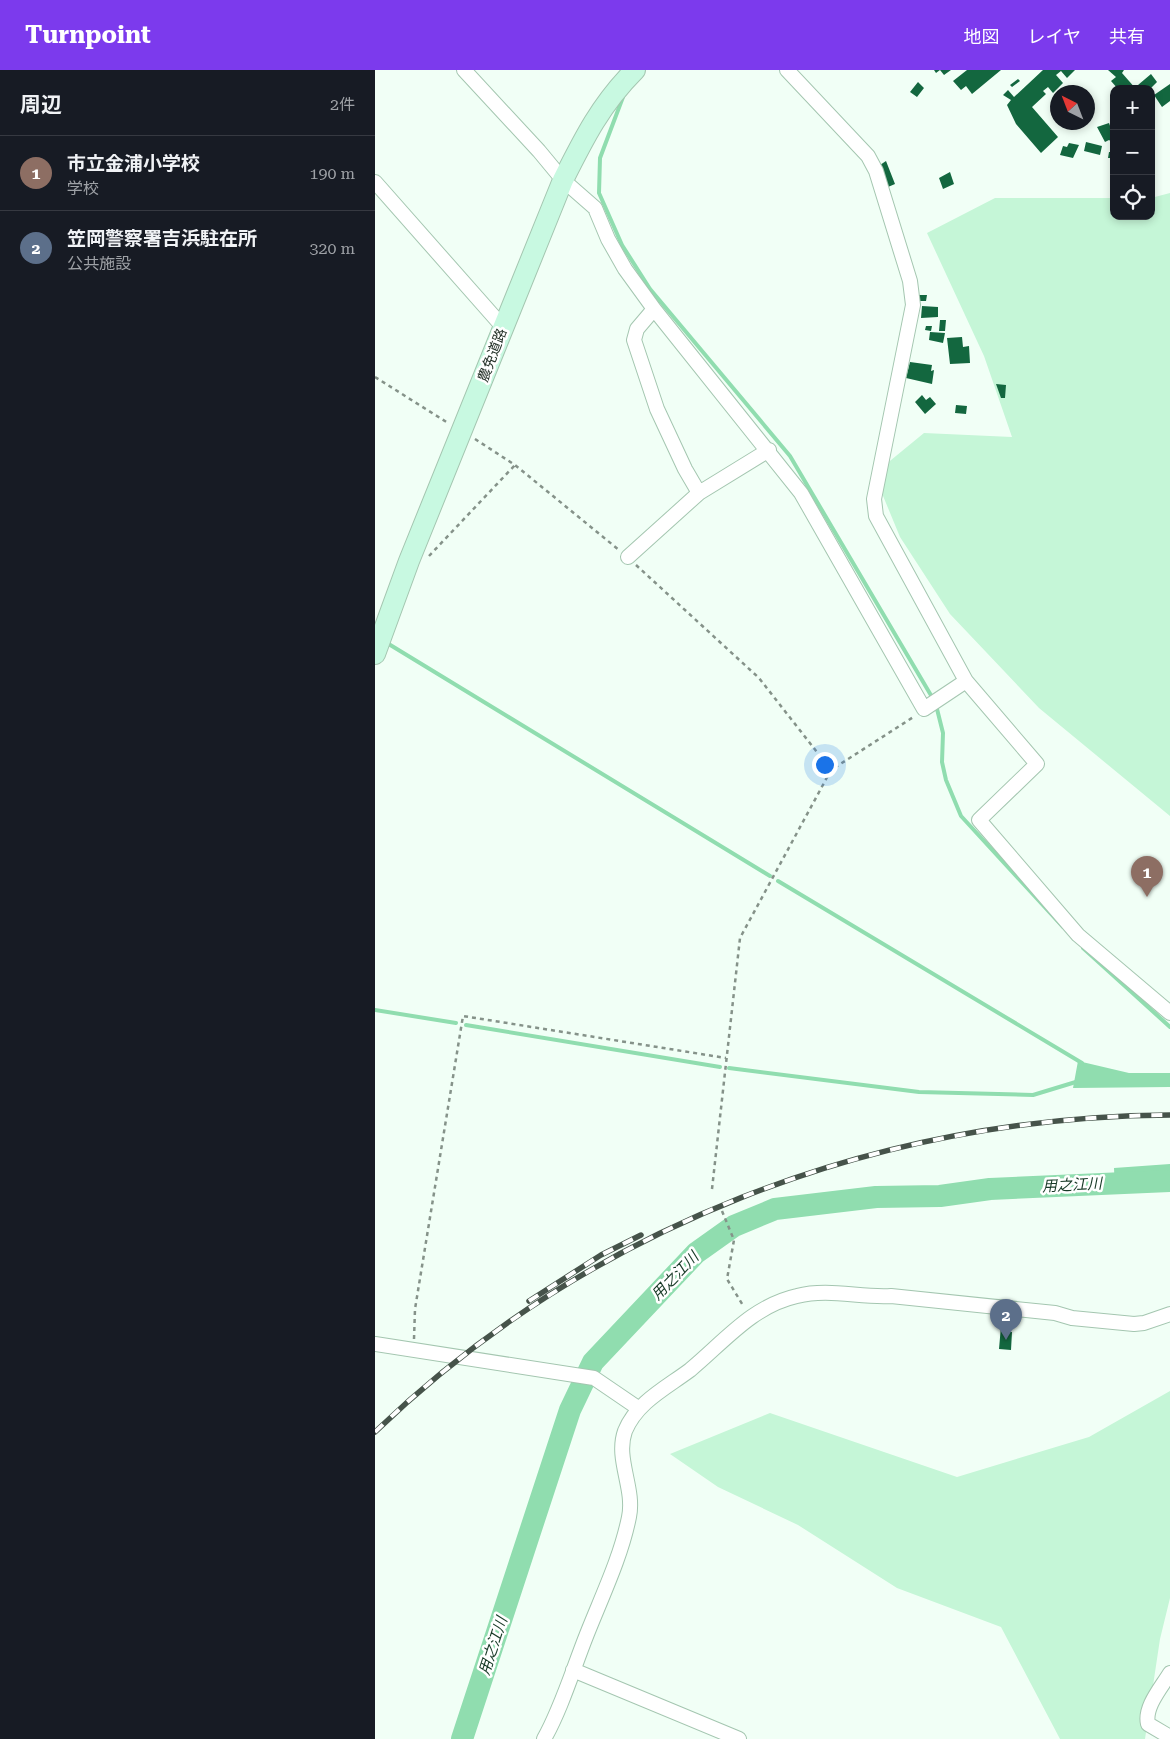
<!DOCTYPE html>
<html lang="ja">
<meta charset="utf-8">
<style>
body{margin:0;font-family:"Roboto Serif","Noto Sans JP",serif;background:#20242c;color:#f1f3f6}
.controls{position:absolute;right:15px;top:15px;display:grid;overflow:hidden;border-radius:10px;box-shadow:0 2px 8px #0003}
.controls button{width:45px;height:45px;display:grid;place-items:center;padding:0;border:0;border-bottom:1px solid #363941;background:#171b24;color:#f1f3f6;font:25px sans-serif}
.compass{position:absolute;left:675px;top:15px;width:45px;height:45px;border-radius:50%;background:#171b24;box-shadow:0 2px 8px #0003;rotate:318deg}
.you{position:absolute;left:449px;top:694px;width:18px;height:18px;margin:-12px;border:4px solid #fff;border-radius:50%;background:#1a73e8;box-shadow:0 0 0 8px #1a73e833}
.badge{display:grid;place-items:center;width:32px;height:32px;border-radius:50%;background:#7c3aed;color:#fff;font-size:16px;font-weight:700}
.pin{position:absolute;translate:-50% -41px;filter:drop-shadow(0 1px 2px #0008)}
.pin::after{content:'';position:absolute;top:26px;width:18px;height:15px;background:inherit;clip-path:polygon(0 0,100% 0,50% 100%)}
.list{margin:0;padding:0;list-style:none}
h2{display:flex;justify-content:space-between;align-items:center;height:65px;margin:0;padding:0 20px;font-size:21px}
h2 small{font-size:16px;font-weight:400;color:#9ea1a6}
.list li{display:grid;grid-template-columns:32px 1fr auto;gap:15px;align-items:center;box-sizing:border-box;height:75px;padding:0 20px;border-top:1px solid #363941}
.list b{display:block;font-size:19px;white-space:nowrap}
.list p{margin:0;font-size:16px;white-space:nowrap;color:#9ea1a6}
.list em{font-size:16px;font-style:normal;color:#9ea1a6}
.icon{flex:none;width:28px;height:28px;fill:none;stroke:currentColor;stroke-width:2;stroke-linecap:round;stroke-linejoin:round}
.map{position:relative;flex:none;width:795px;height:1669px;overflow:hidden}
header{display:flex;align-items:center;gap:30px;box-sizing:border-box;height:70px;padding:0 25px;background:#7c3aed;color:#fff}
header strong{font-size:24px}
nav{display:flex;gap:28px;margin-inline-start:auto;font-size:18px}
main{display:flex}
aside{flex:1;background:#171b24}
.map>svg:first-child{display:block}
.green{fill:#c5f6d7}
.water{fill:#90ddaf}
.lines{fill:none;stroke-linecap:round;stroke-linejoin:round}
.stream{stroke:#90ddaf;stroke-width:4}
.river{stroke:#90ddaf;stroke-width:22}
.building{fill:#13673f}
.street-casing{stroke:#a4c6b0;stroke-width:16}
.secondary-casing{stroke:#a4c6b0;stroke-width:22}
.path{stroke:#859289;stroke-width:2.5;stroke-dasharray:4 4;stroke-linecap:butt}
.street{stroke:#fff;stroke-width:14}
.secondary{stroke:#c8f9e1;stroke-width:20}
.rail-casing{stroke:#46534a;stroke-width:5.5}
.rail{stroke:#fff;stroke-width:4;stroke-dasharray:11;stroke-linecap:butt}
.labels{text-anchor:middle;stroke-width:5;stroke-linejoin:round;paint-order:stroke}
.street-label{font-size:14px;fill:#253229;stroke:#fff}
.water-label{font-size:15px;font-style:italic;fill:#173926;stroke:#fff}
</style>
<header>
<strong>Turnpoint</strong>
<nav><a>地図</a><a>レイヤ</a><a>共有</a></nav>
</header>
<main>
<aside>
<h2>周辺<small>2件</small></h2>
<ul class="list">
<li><span class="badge" style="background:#8d6e63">1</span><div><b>市立金浦小学校</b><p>学校</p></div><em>190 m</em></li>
<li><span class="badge" style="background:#5c6f8a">2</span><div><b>笠岡警察署吉浜駐在所</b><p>公共施設</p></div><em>320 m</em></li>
</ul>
</aside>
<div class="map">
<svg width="795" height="1669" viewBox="0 0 795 1669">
<rect width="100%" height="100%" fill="#f1fff6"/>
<!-- green -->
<path class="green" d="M 795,123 L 795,746 L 664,638 L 575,544 L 525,467 L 499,404 L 549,363 L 637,367 L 609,286 L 552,163 L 620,128 L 739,128 L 739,146 L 776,146 L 776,128 Z
M 795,1321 L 795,1528 L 785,1569 L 770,1669 L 685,1669 L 626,1557 L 522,1518 L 423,1455 L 343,1417 L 295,1384 L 395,1343 L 582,1407 L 714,1367 Z"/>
<!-- water -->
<path class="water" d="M 703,991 L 754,1003 L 795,1003 L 795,1017 L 698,1018 Z
M 795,1094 L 795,1121 L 740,1122 L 739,1098 Z"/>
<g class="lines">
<!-- stream -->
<path class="stream" d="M 248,27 L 225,88 L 224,123 L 247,175 L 275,219 L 415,386 L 557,627
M 12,573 L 395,806
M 561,635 L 568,663 L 567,692 L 571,710 L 586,746 L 688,857
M 403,811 L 707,993
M 708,878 L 795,957
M 0,940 L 81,953
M 91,955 L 345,997
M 354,998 L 544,1022 L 658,1025 L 704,1011"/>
<!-- river -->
<path class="river" d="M 87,1669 L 195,1340 L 218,1292 L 321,1183 L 359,1156 L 400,1139 L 501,1127 L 565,1126 L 615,1119 L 795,1111"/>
</g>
<!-- building -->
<path class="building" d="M 559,0 L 576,0 L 569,5 L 565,0 L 561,3 Z
M 592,0 L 626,0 L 597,24 L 591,16 L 586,20 L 578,11 Z
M 668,0 L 700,0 L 692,8 L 686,1 L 681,5 L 688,13 L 678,23 L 673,17 L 668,21 L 671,24 L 657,37 L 683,67 L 666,83 L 641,54 L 632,35 L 636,30 L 628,25 L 633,20 L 639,27 Z
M 733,0 L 749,0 L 747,3 L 761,19 L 743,19 L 736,11 L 741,7 Z
M 776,4 L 782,12 L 775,19 L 766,19 L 763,15 Z
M 643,9 L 645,11 L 637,17 L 635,15 Z
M 543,12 L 549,18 L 542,27 L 535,22 Z
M 795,14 L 795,31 L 787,37 L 779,25 Z
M 734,53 L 739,67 L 739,72 L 737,72 L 734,70 L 730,72 L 722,57 Z
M 711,72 L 727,76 L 725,85 L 709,81 Z
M 694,73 L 704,75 L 698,88 L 685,85 L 688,76 L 692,77 Z
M 734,82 L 739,82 L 739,88 L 733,88 Z
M 511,91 L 520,114 L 513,117 L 505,95 Z
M 575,102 L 579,114 L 568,119 L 564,108 Z
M 542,225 L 552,225 L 551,231 L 542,231 Z
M 547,236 L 563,237 L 563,247 L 546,248 Z
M 565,250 L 571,250 L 570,261 L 564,261 Z
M 551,256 L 557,256 L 556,261 L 550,260 Z
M 555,262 L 570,263 L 568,273 L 554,270 Z
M 587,267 L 588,277 L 594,276 L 595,293 L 575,294 L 572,268 Z
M 535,292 L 557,295 L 556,301 L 559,300 L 557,314 L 531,308 Z
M 621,314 L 631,315 L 630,328 L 626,328 Z
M 547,325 L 551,330 L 555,327 L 561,334 L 550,344 L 540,332 Z
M 581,335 L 592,336 L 591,344 L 580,343 Z
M 626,1256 L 634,1256 L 634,1262 L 637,1262 L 636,1280 L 624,1279 Z"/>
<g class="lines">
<defs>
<path id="street" d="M 89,0 L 164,81 L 188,110 L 220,138 L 233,169 L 250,199 L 279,239 L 426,423 L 549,639 L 591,611
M 412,0 L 493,86 L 501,101 L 535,211 L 538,235 L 499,429 L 501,446 L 591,611 L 662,694 L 604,750 L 703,865 L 795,943
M 0,112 L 128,257
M 279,239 L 262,259 L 259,270 L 282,339 L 310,399 L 324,423
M 253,487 L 324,423 L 394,380
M 0,1274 L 219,1308 L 263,1338
M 198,1600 L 364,1669
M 795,1603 C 786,1618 769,1637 773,1654 L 795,1667
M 169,1669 C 187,1637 198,1599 212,1564 C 227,1526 246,1487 254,1447 C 260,1418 240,1389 250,1361 C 262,1332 291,1318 315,1300 C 349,1272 377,1236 422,1226 C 454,1218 485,1228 516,1226 L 680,1243 L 697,1248 L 759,1254 L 769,1253 L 795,1244"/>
<path id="secondary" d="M 0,584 L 34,491 L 188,110 C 209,68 226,34 260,0"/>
</defs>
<!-- street casing -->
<use href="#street" class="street-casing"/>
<!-- secondary casing -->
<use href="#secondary" class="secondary-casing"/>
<!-- path -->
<path class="path" d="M 0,307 L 73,353
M 100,369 L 140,395 L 244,480
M 54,486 L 140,395
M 261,495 L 384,608 L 456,700
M 337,1119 L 365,868 L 456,700 L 540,646
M 347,1141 L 359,1170 L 352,1209 L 369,1237
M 39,1269 L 40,1239 L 88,946 L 351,988"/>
<!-- street -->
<use href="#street" class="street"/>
<!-- secondary -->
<use href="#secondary" class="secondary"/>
<defs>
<path id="rail" d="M 154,1231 L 226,1185 L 266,1165
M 0,1362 C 213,1157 500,1047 795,1045"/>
</defs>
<!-- rail casing -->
<use href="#rail" class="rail-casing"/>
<!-- rail -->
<use href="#rail" class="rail"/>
</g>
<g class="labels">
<!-- street labels -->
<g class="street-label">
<text transform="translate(117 285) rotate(-69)" y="5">農免道路</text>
</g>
<!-- water labels -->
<g class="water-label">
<text transform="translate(697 1115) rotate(-3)" y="5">用之江川</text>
<text transform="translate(300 1206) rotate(-46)" y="5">用之江川</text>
<text transform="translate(118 1576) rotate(-72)" y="5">用之江川</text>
</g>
</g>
</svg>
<div class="controls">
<button>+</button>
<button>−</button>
<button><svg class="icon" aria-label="locate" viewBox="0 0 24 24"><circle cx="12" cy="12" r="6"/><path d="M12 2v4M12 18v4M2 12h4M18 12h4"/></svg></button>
</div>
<svg class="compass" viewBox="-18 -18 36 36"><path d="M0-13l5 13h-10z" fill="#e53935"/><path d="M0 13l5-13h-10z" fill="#9ea1a6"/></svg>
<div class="you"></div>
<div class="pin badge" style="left:772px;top:827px;background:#8d6e63">1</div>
<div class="pin badge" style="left:631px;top:1270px;background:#5c6f8a">2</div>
</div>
</main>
